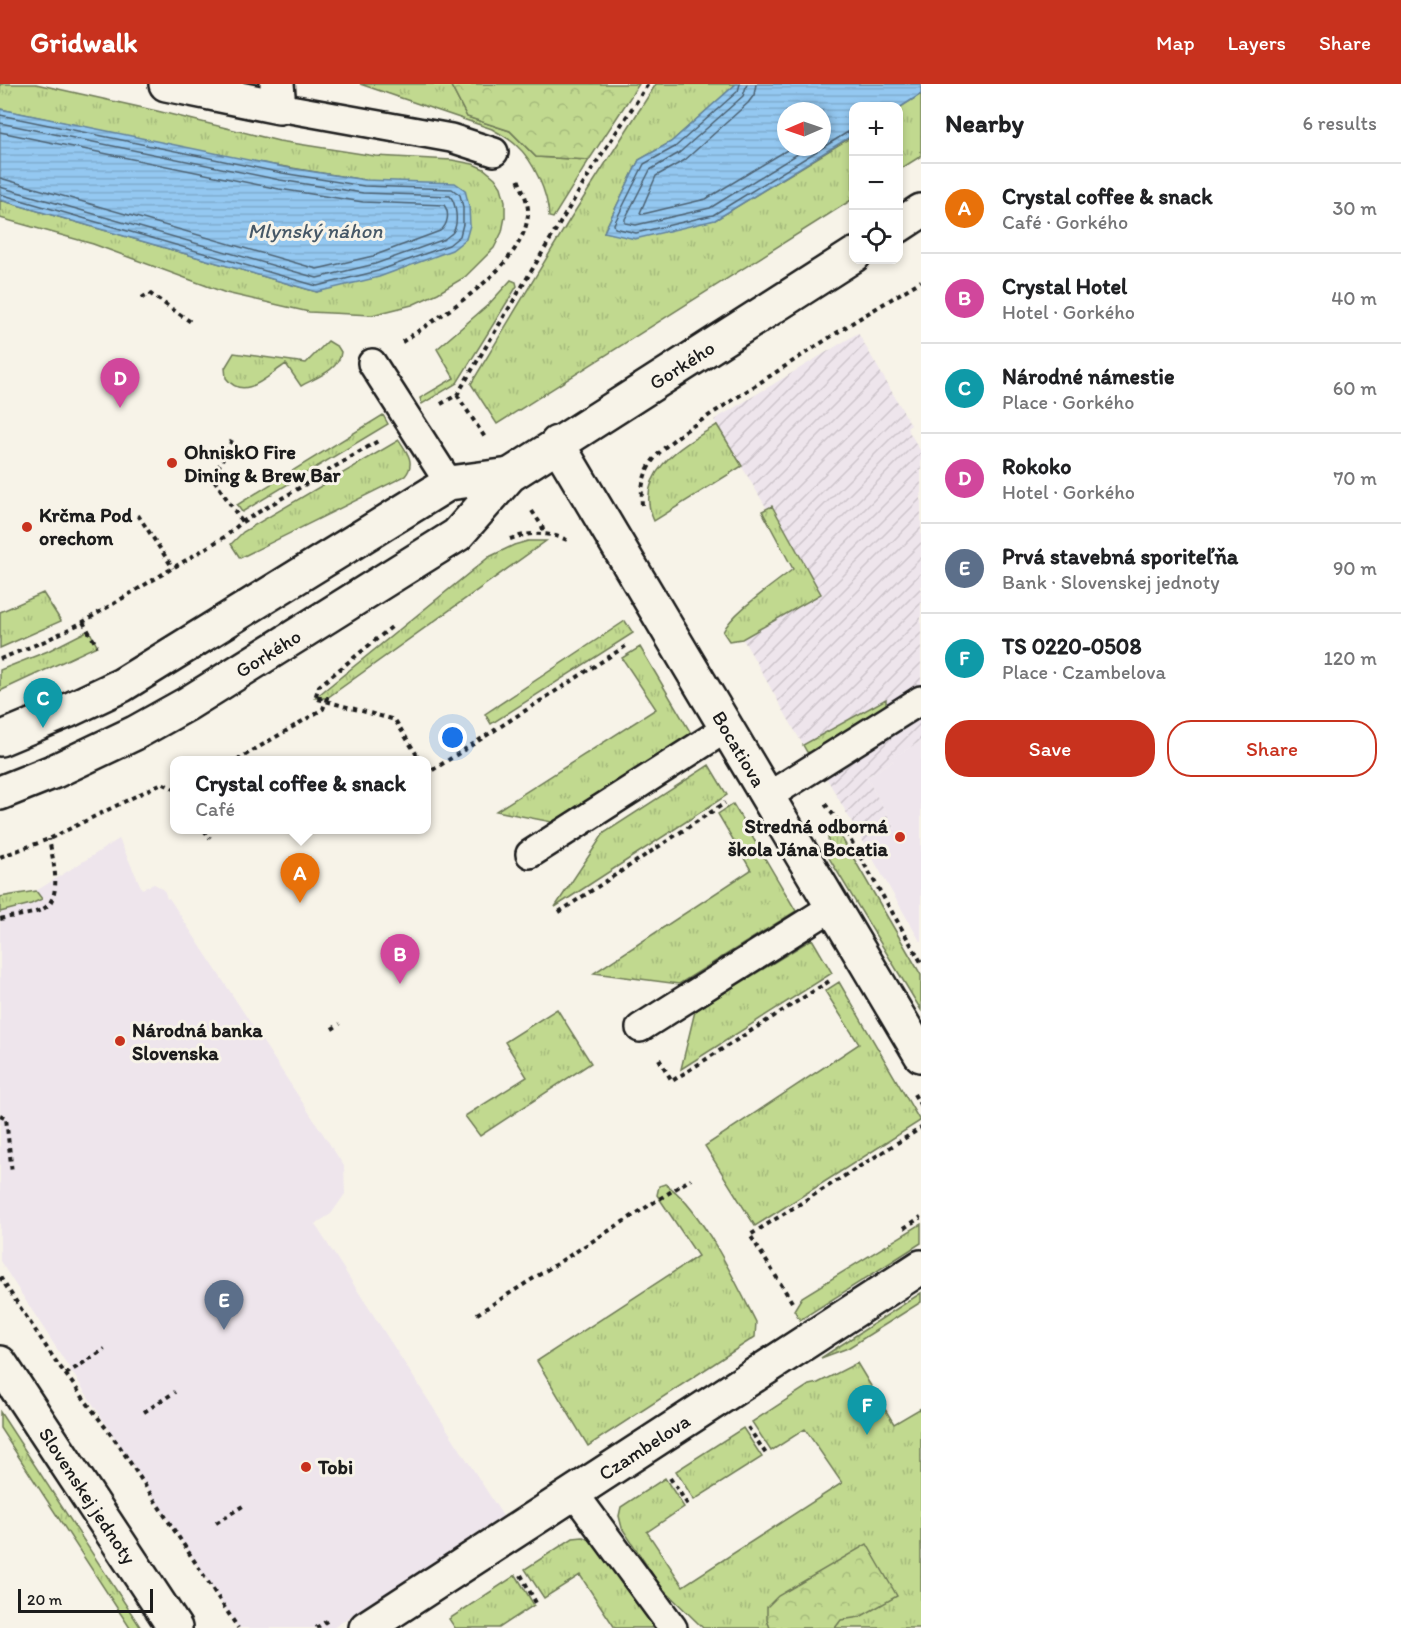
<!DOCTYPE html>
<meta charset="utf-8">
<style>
body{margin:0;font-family:Itim,sans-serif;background:#f2f2f2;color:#202124}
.controls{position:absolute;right:18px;top:18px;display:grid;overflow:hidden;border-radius:12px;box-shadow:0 3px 9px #0003}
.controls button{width:54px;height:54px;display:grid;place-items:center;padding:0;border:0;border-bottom:2px solid #e0e0e0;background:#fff;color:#202124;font:30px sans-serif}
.compass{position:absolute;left:777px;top:18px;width:54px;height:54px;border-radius:50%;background:#fff;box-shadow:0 3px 9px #0003;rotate:268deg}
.scale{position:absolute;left:18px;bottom:15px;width:135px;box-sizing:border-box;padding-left:6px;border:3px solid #1c1c1c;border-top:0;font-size:16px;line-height:21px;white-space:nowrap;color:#1c1c1c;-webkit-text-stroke:4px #f7f3e8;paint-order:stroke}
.you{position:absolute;left:453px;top:654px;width:21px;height:21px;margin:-15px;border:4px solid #fff;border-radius:50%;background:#1a73e8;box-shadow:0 0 0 9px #1a73e833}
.badge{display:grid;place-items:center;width:39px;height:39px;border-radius:50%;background:#c8321e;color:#fff;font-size:20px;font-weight:700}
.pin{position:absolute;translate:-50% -50px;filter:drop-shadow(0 2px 3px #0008)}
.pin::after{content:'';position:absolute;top:32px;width:21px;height:18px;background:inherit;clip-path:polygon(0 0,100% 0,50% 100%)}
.popup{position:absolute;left:170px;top:672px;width:261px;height:78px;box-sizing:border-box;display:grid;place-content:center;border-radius:12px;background:#fff;filter:drop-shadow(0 2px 4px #0005);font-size:20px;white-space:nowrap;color:#757577}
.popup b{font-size:22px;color:#202124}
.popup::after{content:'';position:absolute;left:50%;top:100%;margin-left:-12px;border:12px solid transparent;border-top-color:#fff}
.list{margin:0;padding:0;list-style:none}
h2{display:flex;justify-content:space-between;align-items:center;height:78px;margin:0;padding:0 24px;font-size:26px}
h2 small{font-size:20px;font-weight:400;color:#757577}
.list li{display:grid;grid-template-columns:39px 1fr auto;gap:18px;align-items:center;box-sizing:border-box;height:90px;padding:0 24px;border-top:2px solid #e0e0e0}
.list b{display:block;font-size:22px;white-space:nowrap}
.list p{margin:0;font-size:20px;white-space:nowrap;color:#757577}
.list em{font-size:20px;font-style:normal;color:#757577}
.actions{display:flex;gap:12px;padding:18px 24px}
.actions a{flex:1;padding:14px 0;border:2px solid #c8321e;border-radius:24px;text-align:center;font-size:21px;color:#c8321e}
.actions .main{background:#c8321e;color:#fff}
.icon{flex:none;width:33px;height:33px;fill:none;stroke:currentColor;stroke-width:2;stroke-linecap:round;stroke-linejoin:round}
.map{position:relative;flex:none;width:921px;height:1544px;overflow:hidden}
header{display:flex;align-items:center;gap:36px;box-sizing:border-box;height:84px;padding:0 30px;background:#c8321e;color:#fff}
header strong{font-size:28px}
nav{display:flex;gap:33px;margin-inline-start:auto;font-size:21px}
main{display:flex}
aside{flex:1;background:#fff}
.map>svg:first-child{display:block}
.built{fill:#eee5ec}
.industrial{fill:url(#industrial-furrows)}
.grass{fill:url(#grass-tufts);stroke:#6e7a56;stroke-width:1.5}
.forest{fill:url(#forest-crowns);stroke:#6e7a56;stroke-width:1.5}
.water{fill:url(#water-rules);stroke:#64839c;stroke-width:1.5;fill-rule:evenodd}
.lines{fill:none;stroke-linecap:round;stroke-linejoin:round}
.shore{stroke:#4c6171;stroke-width:1.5}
.lane-casing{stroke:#1c1c1c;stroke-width:32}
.street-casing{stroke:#1c1c1c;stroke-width:38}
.secondary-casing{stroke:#1c1c1c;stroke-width:38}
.path{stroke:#1c1c1c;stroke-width:4;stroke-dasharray:4.5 4.5;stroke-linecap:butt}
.lane{stroke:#f7f3e8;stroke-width:27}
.street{stroke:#f7f3e8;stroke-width:33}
.secondary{stroke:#f7f3e8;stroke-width:33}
.poi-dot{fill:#c8321e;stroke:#f7f3e8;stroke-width:2}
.labels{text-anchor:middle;stroke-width:6;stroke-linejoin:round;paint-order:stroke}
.street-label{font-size:20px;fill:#1c1c1c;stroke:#f7f3e8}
.poi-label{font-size:20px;font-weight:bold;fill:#1c1c1c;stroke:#f7f3e8;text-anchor:start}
.water-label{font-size:21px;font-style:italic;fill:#465867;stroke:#f7f3e8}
</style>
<header>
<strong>Gridwalk</strong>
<nav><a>Map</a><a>Layers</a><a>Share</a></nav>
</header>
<main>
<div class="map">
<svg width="921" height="1544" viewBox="0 0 921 1544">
<defs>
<pattern id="industrial-furrows" width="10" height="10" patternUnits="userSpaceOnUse" patternTransform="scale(1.5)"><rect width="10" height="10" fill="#eee5ec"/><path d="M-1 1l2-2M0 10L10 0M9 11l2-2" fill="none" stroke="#ccc4ca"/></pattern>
<pattern id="grass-tufts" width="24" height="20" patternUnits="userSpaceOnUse" patternTransform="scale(1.5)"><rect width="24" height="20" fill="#c1d98f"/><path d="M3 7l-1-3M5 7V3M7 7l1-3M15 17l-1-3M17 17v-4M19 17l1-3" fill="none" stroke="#a5ba7b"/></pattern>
<pattern id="forest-crowns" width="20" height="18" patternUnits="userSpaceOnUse" patternTransform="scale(1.5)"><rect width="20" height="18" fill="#c1d98f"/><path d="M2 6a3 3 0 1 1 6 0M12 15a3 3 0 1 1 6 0" fill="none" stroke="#a5ba7b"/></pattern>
<pattern id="water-rules" width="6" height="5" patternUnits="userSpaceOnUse" patternTransform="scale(1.5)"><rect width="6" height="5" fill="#94c8f1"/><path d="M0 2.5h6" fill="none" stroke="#7fabce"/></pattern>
</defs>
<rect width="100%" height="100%" fill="#f7f3e8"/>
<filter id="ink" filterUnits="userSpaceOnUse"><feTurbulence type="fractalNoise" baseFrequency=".0167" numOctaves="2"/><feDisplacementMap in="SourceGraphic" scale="12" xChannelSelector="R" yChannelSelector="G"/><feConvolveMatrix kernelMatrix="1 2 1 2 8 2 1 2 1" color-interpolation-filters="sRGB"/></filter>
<g filter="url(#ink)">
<!-- built -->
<path class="built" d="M 921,657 L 921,859 L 865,761 L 895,744 L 866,693 L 893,677 L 891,674 Z
M 119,755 L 142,805 L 154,800 L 160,803 L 165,808 L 167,815 L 169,814 L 344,1082 L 345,1110 L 331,1130 L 315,1140 L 316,1142 L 503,1432 L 333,1544 L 238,1544 L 0,1177 L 0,813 L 36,807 Z"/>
<!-- industrial -->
<path class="industrial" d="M 858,249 L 911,341 L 907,344 L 921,368 L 921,657 L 892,674 L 893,677 L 866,693 L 895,744 L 865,761 L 807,660 L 803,661 L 740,550 L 815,505 L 714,336 Z"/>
<!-- grass -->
<path class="grass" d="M 0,0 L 36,0 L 157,27 L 279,57 L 375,72 L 452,76 L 473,80 L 484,85 L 495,94 L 501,103 L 505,117 L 505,133 L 502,148 L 494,164 L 465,193 L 438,209 L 412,221 L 372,231 L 309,228 L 226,209 L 93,160 L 0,134 L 0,116 L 317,208 L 365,96 L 231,74 L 0,25 Z
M 360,0 L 450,0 L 467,33 L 510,47 L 536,73 L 589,76 L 553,134 L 549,133 C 548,109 534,77 516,61 C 509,54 500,50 492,45 Z
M 656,0 L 736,0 L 671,58 L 639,76 L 604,148 L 715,136 L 853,52 L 853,115 L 497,340 L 471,300 L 570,135 Z
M 921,10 L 921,72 L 899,86 L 899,24 Z
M 511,196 L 516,198 L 517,202 L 457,299 L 422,320 L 420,314 L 454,294 L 437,265 L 489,220 Z
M 328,257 L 338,263 L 341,268 C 340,286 315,294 301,302 L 286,280 C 267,292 244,318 226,294 L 225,284 L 234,269 L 306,279 Z
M 383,331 L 388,340 L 242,428 L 237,421 Z
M 717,341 L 742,382 L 654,437 C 632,389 683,361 717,341 Z
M 399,356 C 407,368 416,379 405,392 L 240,474 L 231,460 L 243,448 Z
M 772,422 L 821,510 L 742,555 L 729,557 L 723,548 C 732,528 775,500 793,485 L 762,427 Z
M 528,457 L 546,457 L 327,614 L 315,614 L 489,473 L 514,461 Z
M 43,509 L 61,537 L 0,564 L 0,528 Z
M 625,537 L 633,549 L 491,640 L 485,630 Z
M 89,546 L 97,562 L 0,607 L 0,586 L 48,567 Z
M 640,563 L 695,656 L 562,740 L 496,727 L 656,625 L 622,574 Z
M 886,615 L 886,622 L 812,669 L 807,668 L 803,661 Z
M 709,681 L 727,711 L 555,823 L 604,749 Z
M 733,720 L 796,827 L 679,900 L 594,889 L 751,786 L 718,730 Z
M 834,749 L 840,751 L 843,756 L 921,891 L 921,926 L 829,774 L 828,752 Z
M 36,807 L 42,815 L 31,820 L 0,828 L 0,813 Z
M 812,855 L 832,889 L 681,985 L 695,927 Z
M 839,898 L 920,1037 L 755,1142 L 705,1062 L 859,960 L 825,907 Z
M 557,925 L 591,979 L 480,1052 L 465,1032 L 527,993 L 505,958 Z
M 665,1100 C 700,1121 737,1201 756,1238 L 755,1253 L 588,1362 L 537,1277 L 698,1172 L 657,1111 L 659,1102 Z
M 921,1140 L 921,1159 L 800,1236 L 794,1226 L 802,1213 Z
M 921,1209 L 921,1218 L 848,1264 L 821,1274 Z
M 857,1279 L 894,1340 L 921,1324 L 921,1544 L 703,1544 L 661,1503 L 622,1444 L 619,1432 L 621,1423 L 665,1394 L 684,1423 L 647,1448 L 683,1502 L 842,1399 L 805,1345 L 771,1367 L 752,1338 L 809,1301 L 818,1299 Z
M 0,1328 L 141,1544 L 130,1544 L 0,1344 Z
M 743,1344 L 762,1373 L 694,1416 L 676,1387 Z
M 583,1453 L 596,1458 L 656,1544 L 615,1544 L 580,1491 L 544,1514 L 525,1485 L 573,1454 Z
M 516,1491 L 534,1521 L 499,1544 L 455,1544 L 449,1535 Z"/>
<!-- forest -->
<path class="forest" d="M 450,0 L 639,0 L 589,76 L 536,73 L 510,47 L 467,33 Z
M 867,1460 L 897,1512 L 860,1533 L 841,1536 L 835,1544 L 770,1544 L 767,1536 L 767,1523 L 778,1512 Z"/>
<!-- water -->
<path class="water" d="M 736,0 L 921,0 L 921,10 L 899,24 L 854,22 L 853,51 L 715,136 L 635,155 L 604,148 L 639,76 L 671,58 ZM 786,27 L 822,27 L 822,63 L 786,63 Z
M 0,25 L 283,83 L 365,96 L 455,99 L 465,106 L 469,122 L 470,141 L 466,155 L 452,166 L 379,193 L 317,208 L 0,116 Z"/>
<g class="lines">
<!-- shore -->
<path class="shore" d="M 740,0 L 738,7 L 675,63 L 644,80 L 614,140 L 615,144 L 636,149 L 713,131 L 848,48 L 854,47
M 747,0 L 743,12 L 679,69 L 650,86 L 625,135 L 625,139 L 636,141 L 710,124 L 809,63
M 756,0 L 754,11 L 748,19 L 685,76 L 656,92 L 640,129 L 643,130 L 706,115 L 792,63
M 0,31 L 282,89 L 364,102 L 452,105 L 460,111 L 463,123 L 463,140 L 460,152 L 449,161 L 378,187 L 317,202 L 0,110
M 0,39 L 280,96 L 363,109 L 450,112 C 456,119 459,139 453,148 C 453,149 445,154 445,155 L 375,180 L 317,194 L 0,103
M 0,48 L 279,105 L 363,118 L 444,121 C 450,129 448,141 440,147 L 373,172 L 317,185 L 0,94"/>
<defs>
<path id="lane" d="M 279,23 L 451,54 L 494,68
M 372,279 L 449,399
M 767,713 L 921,616
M 530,770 L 727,644
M 640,944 L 832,823
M 574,1409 L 673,1544"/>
<g id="street">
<path d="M 166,0 L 279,23 L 277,0"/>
<path id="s1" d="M 557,359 L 921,971"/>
<path id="s2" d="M 0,1279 L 175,1544"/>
<path id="s3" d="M 366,1544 L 921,1183"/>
</g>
<g id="secondary">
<path d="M 898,142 L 921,127"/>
<path d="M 0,655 L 67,627 L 122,601 L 449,399 L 510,391"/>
<path id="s4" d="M 0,709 L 55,687 L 135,649 L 187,620 L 457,451 L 510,391 L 854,171"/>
</g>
</defs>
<!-- lane casing -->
<use href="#lane" class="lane-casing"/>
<!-- street casing -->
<use href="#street" class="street-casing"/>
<!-- secondary casing -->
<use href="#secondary" class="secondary-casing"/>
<!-- path -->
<path class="path" d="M 142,214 L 149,209 L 191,238
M 402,258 C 441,231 523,184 528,131 C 529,119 523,107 518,95
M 457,311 L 486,355
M 441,320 L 457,311 L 596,79 L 648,0
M 232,356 L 213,394 L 242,438
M 642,421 C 639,384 657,368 685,347 L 852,239 L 921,197
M 532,427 L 542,442 L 544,450
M 138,431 L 173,484
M 510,455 C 529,448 549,448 567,456
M 83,538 L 97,562
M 0,575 L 45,557 L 83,538 L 226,452 L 242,438 L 378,357
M 318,615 L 395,636 L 420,676
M 237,676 L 323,625 L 327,614 L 315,614 L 319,602 L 394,541
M 426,686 L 428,689 L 629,560
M 825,720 L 844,745 L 921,878
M 204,746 L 210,754
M 0,773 L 49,755 L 162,699 L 174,705
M 559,828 L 725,719
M 0,835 C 14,831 34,832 46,823 C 63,810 52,772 49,755
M 332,945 L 340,940
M 659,975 L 672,997 L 831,896
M 914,1010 L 921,1022
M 0,1031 L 6,1034 L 12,1089
M 904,1144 L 921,1133
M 0,1193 L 55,1276 L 120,1363 L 238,1544
M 792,1218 L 750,1151 L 921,1044
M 477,1230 L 691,1095
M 66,1290 L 105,1265
M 144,1328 L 175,1308
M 748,1343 L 766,1370
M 670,1394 L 688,1421
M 216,1439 L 246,1420
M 521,1491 L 536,1519
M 316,1544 L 327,1537"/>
<!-- lane -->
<use href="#lane" class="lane"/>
<!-- street -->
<use href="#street" class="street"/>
<!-- secondary -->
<use href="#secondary" class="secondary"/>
</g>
</g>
<!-- markers -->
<g class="poi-dot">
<circle cx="172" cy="379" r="6"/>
<circle cx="27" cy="443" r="6"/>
<circle cx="900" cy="753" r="6"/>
<circle cx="120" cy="957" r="6"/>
<circle cx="306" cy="1383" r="6"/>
</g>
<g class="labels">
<!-- street labels -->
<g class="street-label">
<text dy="7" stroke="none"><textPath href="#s4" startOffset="810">Gorkého</textPath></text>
<text dy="7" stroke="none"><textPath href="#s4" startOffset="303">Gorkého</textPath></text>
<text dy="7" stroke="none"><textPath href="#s1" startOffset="356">Bocatiova</textPath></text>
<text dy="7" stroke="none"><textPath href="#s3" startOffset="332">Czambelova</textPath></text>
<text dy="7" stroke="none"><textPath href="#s2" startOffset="159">Slovenskej jednoty</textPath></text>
</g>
<!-- poi labels -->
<g class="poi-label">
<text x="184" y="375">OhniskO Fire<tspan x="184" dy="23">Dining &amp; Brew Bar</tspan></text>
<text x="39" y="438">Krčma Pod<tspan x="39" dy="23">orechom</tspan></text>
<text x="888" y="749" text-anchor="end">Stredná odborná<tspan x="888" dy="23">škola Jána Bocatia</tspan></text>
<text x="132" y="953">Národná banka<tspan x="132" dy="23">Slovenska</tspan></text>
<text x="318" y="1390">Tobi</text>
</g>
<!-- water labels -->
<g class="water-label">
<text x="315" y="154">Mlynský náhon</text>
</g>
</g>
</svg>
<div class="controls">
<button>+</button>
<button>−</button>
<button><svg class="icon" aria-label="locate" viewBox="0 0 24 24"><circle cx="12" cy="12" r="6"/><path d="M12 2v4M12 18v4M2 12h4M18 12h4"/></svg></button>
</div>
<svg class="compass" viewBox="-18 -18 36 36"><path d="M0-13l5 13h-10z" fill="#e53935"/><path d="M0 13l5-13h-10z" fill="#757577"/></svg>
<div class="scale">20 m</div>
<div class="you"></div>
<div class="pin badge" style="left:300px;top:819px;background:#e8710a">A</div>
<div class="popup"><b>Crystal coffee &amp; snack</b>Café</div>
<div class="pin badge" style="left:400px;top:900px;background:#d1479c">B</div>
<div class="pin badge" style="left:43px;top:644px;background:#0f9aa8">C</div>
<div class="pin badge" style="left:120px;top:324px;background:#d1479c">D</div>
<div class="pin badge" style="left:224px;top:1246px;background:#5c6f8a">E</div>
<div class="pin badge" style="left:867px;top:1351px;background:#0f9aa8">F</div>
</div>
<aside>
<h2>Nearby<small>6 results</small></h2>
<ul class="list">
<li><span class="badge" style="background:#e8710a">A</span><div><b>Crystal coffee &amp; snack</b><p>Café · Gorkého</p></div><em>30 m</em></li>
<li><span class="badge" style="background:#d1479c">B</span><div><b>Crystal Hotel</b><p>Hotel · Gorkého</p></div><em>40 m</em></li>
<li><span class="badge" style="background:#0f9aa8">C</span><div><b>Národné námestie</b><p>Place · Gorkého</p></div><em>60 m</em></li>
<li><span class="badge" style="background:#d1479c">D</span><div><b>Rokoko</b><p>Hotel · Gorkého</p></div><em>70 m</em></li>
<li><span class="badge" style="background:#5c6f8a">E</span><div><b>Prvá stavebná sporiteľňa</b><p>Bank · Slovenskej jednoty</p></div><em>90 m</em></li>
<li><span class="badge" style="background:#0f9aa8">F</span><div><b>TS 0220-0508</b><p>Place · Czambelova</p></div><em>120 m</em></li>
</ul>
<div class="actions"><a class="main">Save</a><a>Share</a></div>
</aside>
</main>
